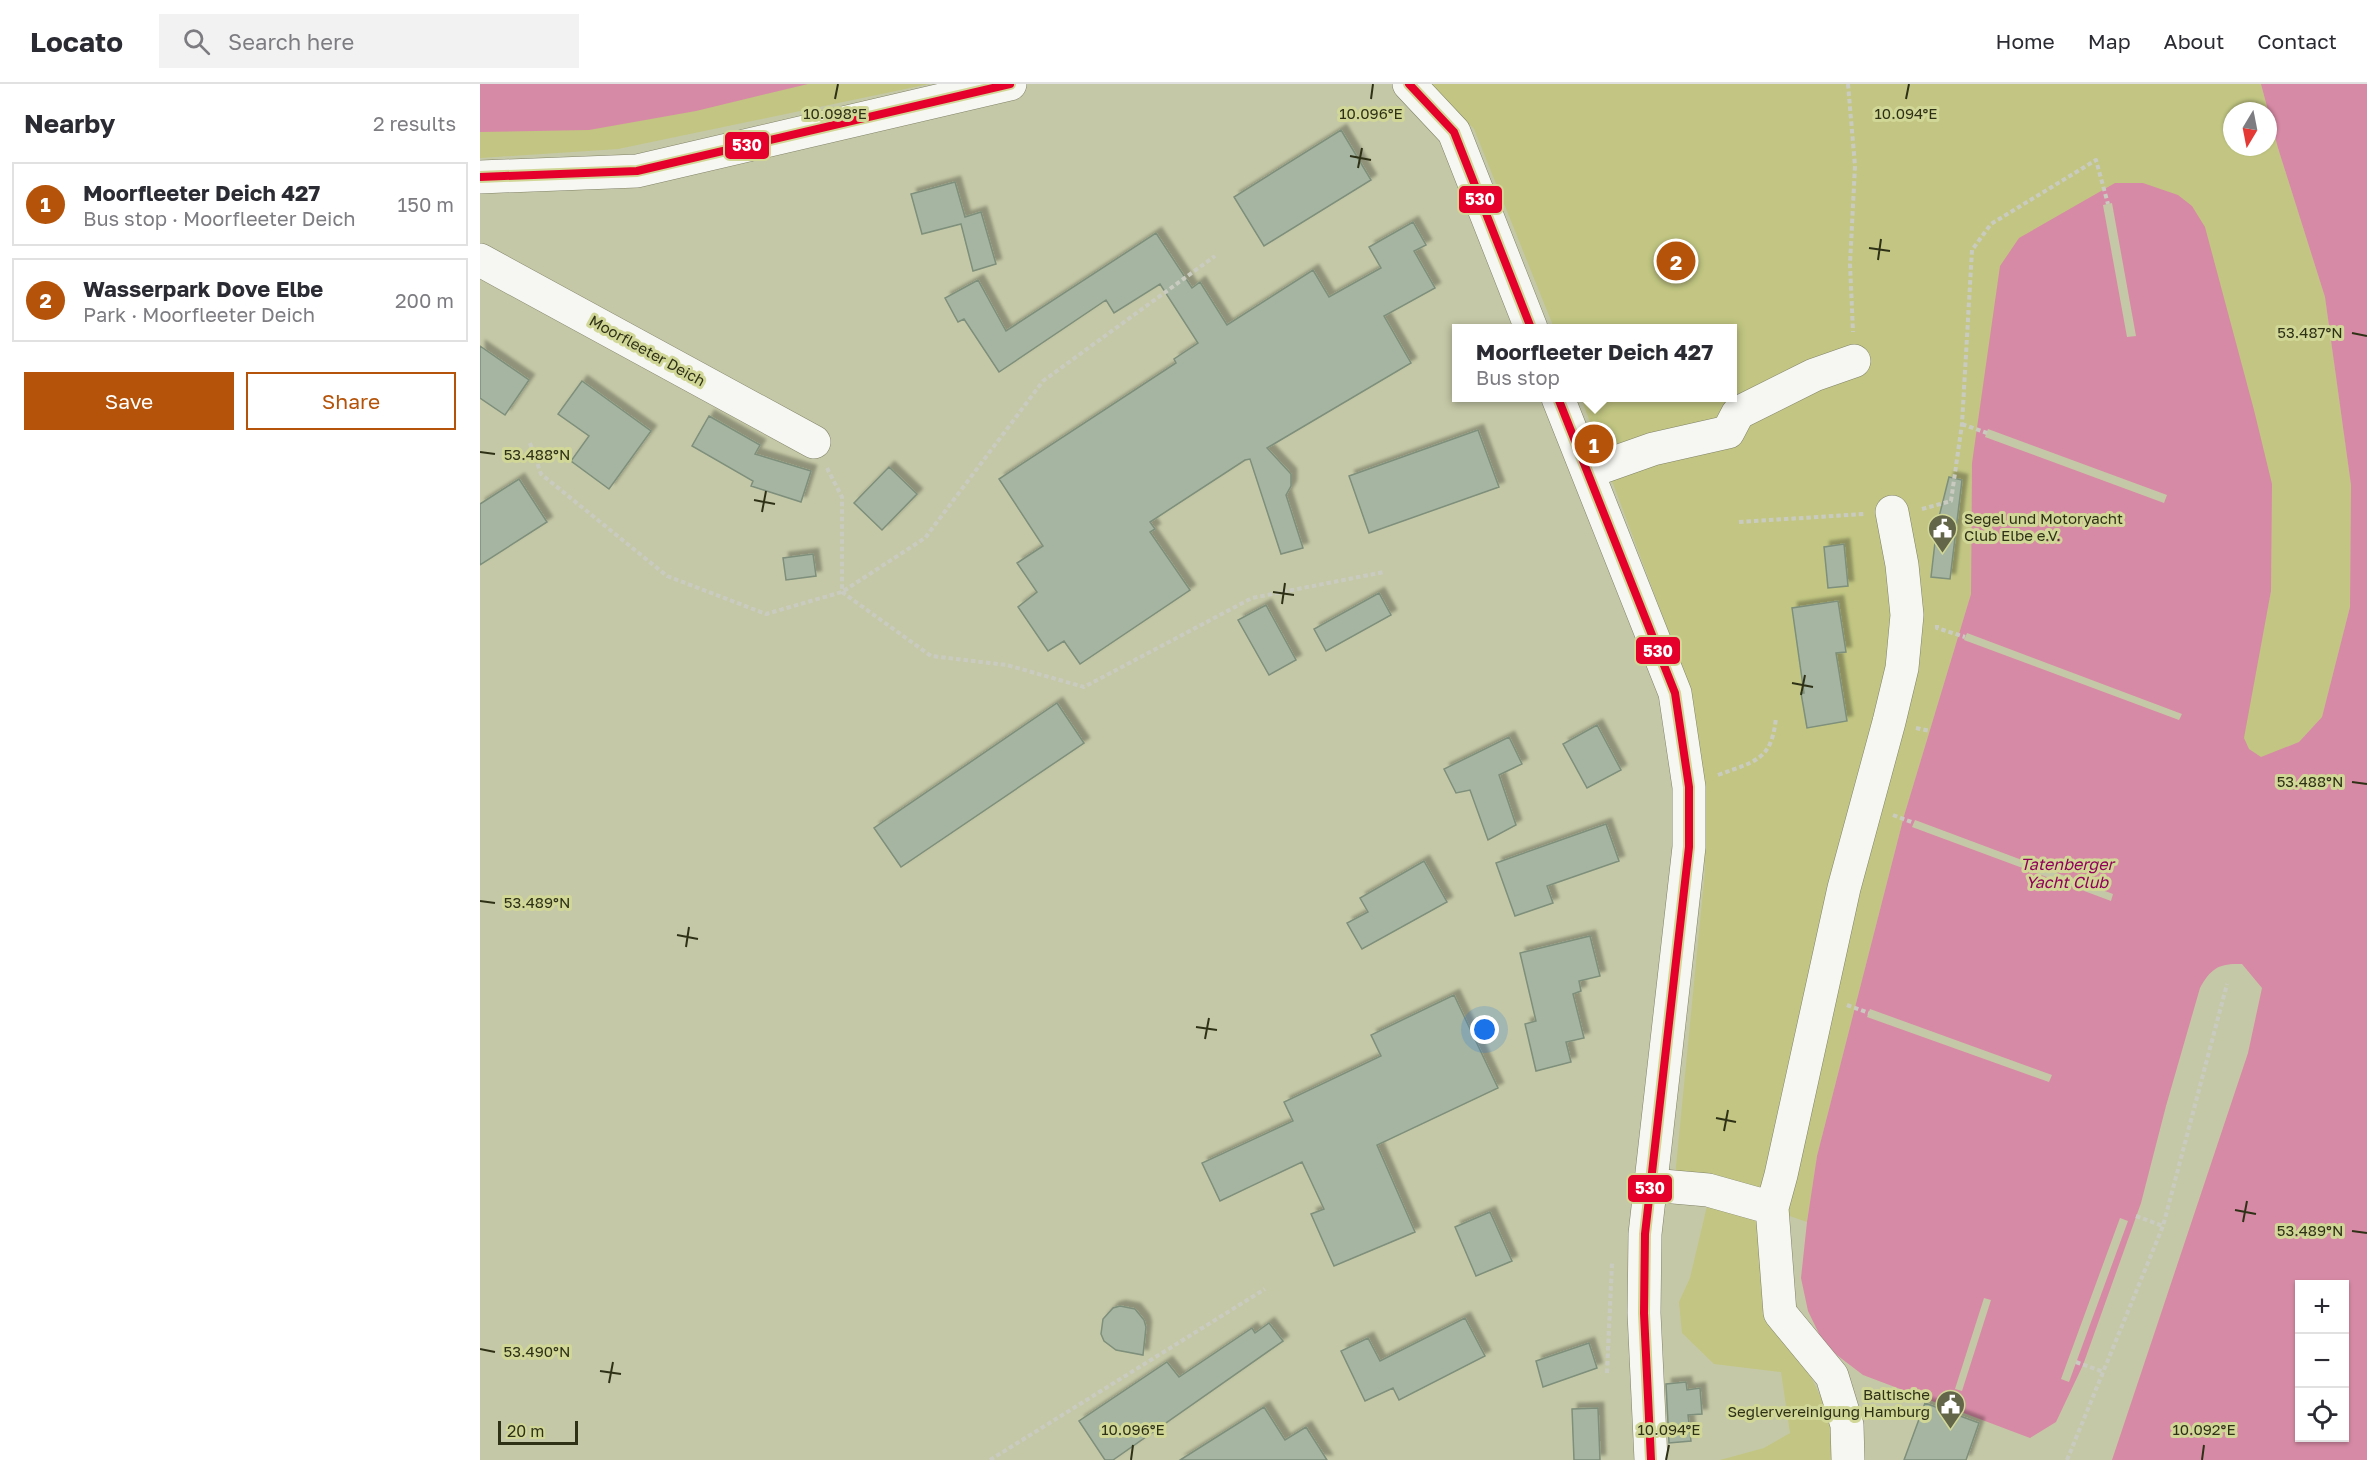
<!DOCTYPE html>
<meta charset="utf-8">
<style>
body{margin:0;font-family:"Golos Text",sans-serif;background:#f2f2f3;color:#2b2b33}
.controls{position:absolute;right:18px;bottom:18px;display:grid;overflow:hidden;border-radius:0px;box-shadow:0 2px 4px #0004}
.controls button{width:54px;height:54px;display:grid;place-items:center;padding:0;border:0;border-bottom:2px solid #e1e1e2;background:#fff;color:#2b2b33;font:30px sans-serif}
.compass{position:absolute;left:1743px;top:18px;width:54px;height:54px;border-radius:50%;background:#fff;box-shadow:0 2px 4px #0004;rotate:190deg}
.scale{position:absolute;left:18px;bottom:15px;width:80px;box-sizing:border-box;padding-left:6px;border:3px solid #2f3117;border-top:0;font-size:16px;line-height:21px;white-space:nowrap;color:#2f3117;-webkit-text-stroke:4px #d1d797;paint-order:stroke}
.you{position:absolute;left:1005px;top:946px;width:21px;height:21px;margin:-15px;border:4px solid #fff;border-radius:50%;background:#1a73e8;box-shadow:0 0 0 9px #1a73e833}
.badge{display:grid;place-items:center;width:39px;height:39px;border-radius:50%;background:#b45309;color:#fff;font-size:20px;font-weight:700}
.pin{position:absolute;translate:-50% -50%;border:3px solid #fff;box-shadow:0 2px 6px #0006}
.popup{position:absolute;left:972px;top:240px;width:285px;height:78px;box-sizing:border-box;display:grid;place-content:center;border-radius:0px;background:#fff;filter:drop-shadow(0 2px 4px #0005);font-size:20px;white-space:nowrap;color:#7c7c81}
.popup b{font-size:22px;color:#2b2b33}
.popup::after{content:'';position:absolute;left:50%;top:100%;margin-left:-12px;border:12px solid transparent;border-top-color:#fff}
.list{margin:0;padding:0;list-style:none}
h2{display:flex;justify-content:space-between;align-items:center;height:78px;margin:0;padding:0 24px;font-size:26px}
h2 small{font-size:20px;font-weight:400;color:#7c7c81}
.list li{display:grid;grid-template-columns:39px 1fr auto;gap:18px;align-items:center;box-sizing:border-box;height:84px;margin:0 12px 12px;padding:0 12px;border:2px solid #e1e1e2;border-radius:0px}
.list b{display:block;font-size:22px;white-space:nowrap}
.list p{margin:0;font-size:20px;white-space:nowrap;color:#7c7c81}
.list em{font-size:20px;font-style:normal;color:#7c7c81}
.actions{display:flex;gap:12px;padding:18px 24px}
.actions a{flex:1;padding:14px 0;border:2px solid #b45309;border-radius:0px;text-align:center;font-size:21px;color:#b45309}
.actions .main{background:#b45309;color:#fff}
.icon{flex:none;width:33px;height:33px;fill:none;stroke:currentColor;stroke-width:2;stroke-linecap:round;stroke-linejoin:round}
.map{position:relative;flex:none;width:1887px;height:1376px;overflow:hidden}
header{display:flex;align-items:center;gap:36px;box-sizing:border-box;height:84px;padding:0 30px;background:#fff;border-bottom:2px solid #e1e1e2}
header strong{font-size:28px}
nav{display:flex;gap:33px;margin-inline-start:auto;font-size:21px}
.search{width:420px;height:54px;background:#f2f2f3;display:flex;align-items:center;gap:15px;box-sizing:border-box;padding:0 21px;border-radius:0px;color:#7c7c81;font-size:22px}
main{display:flex}
aside{flex:1;background:#fff}
.map>svg:first-child{display:block}
.green{fill:#c2c682;fill-rule:evenodd}
.water{fill:#d78aa5;fill-rule:evenodd}
.pier{fill:#c5c8a6}
.building{fill:#a5b5a1;stroke:#7e8f7b;stroke-width:1.5;filter:url(#shadow)}
.lines{fill:none;stroke-linecap:round;stroke-linejoin:round}
.minor-casing{stroke:#808267;stroke-width:34}
.path{stroke:#cacbc0;stroke-width:4;stroke-dasharray:4.5 3;stroke-linecap:butt}
.minor{stroke:#f6f7f2;stroke-width:33}
.bus-1-casing{stroke:#d1d797;stroke-width:12}
.bus-1{stroke:#e4002b;stroke-width:8}
.ticks{fill:none;stroke:#2f3117;stroke-width:2}
.labels{text-anchor:middle;stroke-width:6;stroke-linejoin:round;paint-order:stroke}
.street-label{font-size:15px;fill:#2f3117;stroke:#d1d797}
.poi-label{font-size:15px;fill:#2f3117;stroke:#d1d797;text-anchor:start}
.water-label{font-size:16px;font-style:italic;fill:#92005b;stroke:#d1d797}
.ticks-label{font-size:15px;text-anchor:middle;fill:#2f3117;stroke:#d1d797;stroke-width:6;stroke-linejoin:round;paint-order:stroke}
.line-badge{stroke:#d1d797;stroke-width:2}
.badge-label{font-size:16px;text-anchor:middle;font-weight:bold;fill:#fff}
</style>
<header>
<strong>Locato</strong>
<div class="search"><svg class="icon" aria-label="search" viewBox="0 0 24 24"><circle cx="10" cy="10" r="6"/><path d="M15 15l6 6"/></svg>Search here</div>
<nav><a>Home</a><a>Map</a><a>About</a><a>Contact</a></nav>
</header>
<main>
<aside>
<h2>Nearby<small>2 results</small></h2>
<ul class="list">
<li><span class="badge">1</span><div><b>Moorfleeter Deich 427</b><p>Bus stop · Moorfleeter Deich</p></div><em>150 m</em></li>
<li><span class="badge">2</span><div><b>Wasserpark Dove Elbe</b><p>Park · Moorfleeter Deich</p></div><em>200 m</em></li>
</ul>
<div class="actions"><a class="main">Save</a><a>Share</a></div>
</aside>
<div class="map">
<svg width="1887" height="1376" viewBox="0 0 1887 1376">
<defs>
<filter id="shadow"><feDropShadow dx="5.5" dy="-5.5" stdDeviation="1.5" flood-color="#0004"/></filter>
</defs>
<rect width="100%" height="100%" fill="#c5c8a6"/>
<!-- green -->
<path class="green" d="M 0,0 L 449,0 L 138,65 L 0,74 Z
M 949,0 L 1781,0 L 1798,64 L 1845,213 L 1871,401 L 1870,523 L 1842,633 L 1819,658 L 1781,674 L 1769,665 L 1763,654 L 1791,507 L 1492,379 L 1491,510 L 1424,732 L 1337,1072 L 1327,1138 L 1304,1130 L 1193,1113 L 1225,787 L 1222,675 L 1204,589 L 1101,314 L 1252,314 L 1252,244 L 1074,244 L 994,45 ZM 1752,27 L 1788,27 L 1788,63 L 1752,63 Z
M 1227,1122 L 1255,1127 L 1277,1138 L 1330,1291 L 1352,1336 L 1354,1376 L 1240,1376 L 1284,1364 L 1310,1349 L 1301,1288 L 1234,1280 L 1202,1249 L 1199,1218 L 1210,1194 Z"/>
<!-- water -->
<path class="water" d="M 0,0 L 328,0 L 216,27 L 109,46 L 0,48 Z
M 1781,0 L 1887,0 L 1887,1376 L 1632,1376 L 1768,969 L 1782,904 L 1762,880 C 1739,879 1731,884 1720,904 L 1686,1022 L 1661,1119 L 1603,1281 L 1576,1338 L 1550,1354 L 1383,1291 L 1345,1262 L 1328,1227 L 1321,1194 L 1327,1138 L 1337,1072 L 1424,732 L 1491,510 L 1492,379 L 1520,182 L 1539,154 L 1635,99 L 1663,99 L 1698,111 L 1712,122 L 1725,143 L 1774,326 L 1792,400 L 1791,507 L 1764,654 L 1769,665 L 1781,673 L 1819,658 L 1842,633 L 1870,523 L 1871,401 L 1845,213 L 1798,64 ZM 1820,1200 L 1864,1200 L 1864,1354 L 1820,1354 Z"/>
<!-- pier -->
<path class="pier" d="M 1632,119 L 1656,252 L 1647,253 L 1623,121 Z
M 1508,345 L 1687,411 L 1684,419 L 1505,353 Z
M 1487,549 L 1702,630 L 1699,636 L 1484,556 Z
M 1435,736 L 1633,810 L 1631,817 L 1432,743 Z
M 1390,925 L 1572,991 L 1569,998 L 1387,933 Z
M 1640,1134 L 1648,1137 L 1589,1298 L 1581,1295 Z
M 1504,1214 L 1511,1216 L 1482,1307 L 1475,1305 Z"/>
<!-- building -->
<path class="building" d="M 861,46 L 891,96 L 784,162 L 754,113 Z
M 475,98 L 485,133 L 501,128 L 516,180 L 493,187 L 481,140 L 442,150 L 431,110 Z
M 933,138 L 946,161 L 934,167 L 955,204 L 904,232 L 931,279 L 787,364 L 811,390 L 811,402 L 806,411 L 823,464 L 801,470 L 770,375 L 765,376 L 670,438 L 675,445 L 670,448 L 710,506 L 600,580 L 584,557 L 568,567 L 538,523 L 557,508 L 537,479 L 563,462 L 519,395 L 696,279 L 694,275 L 718,259 L 680,200 L 634,229 L 626,216 L 519,288 L 484,235 L 478,238 L 465,214 L 498,196 L 526,247 L 676,149 L 712,204 L 720,198 L 747,241 L 833,186 L 849,213 L 901,184 L 889,163 Z
M 0,262 L 49,296 L 25,331 L 0,314 Z
M 102,297 L 171,347 L 129,405 L 91,377 L 109,352 L 78,330 Z
M 229,332 L 280,361 L 275,370 L 331,387 L 321,418 L 271,402 L 273,397 L 212,362 Z
M 998,346 L 1019,403 L 889,449 L 869,392 Z
M 409,383 L 437,410 L 402,446 L 374,419 Z
M 1469,393 L 1482,396 L 1470,495 L 1451,493 L 1457,441 Z
M 39,395 L 67,438 L 0,481 L 0,420 Z
M 1364,460 L 1368,502 L 1348,504 L 1344,463 Z
M 333,470 L 336,492 L 306,496 L 303,474 Z
M 899,509 L 911,531 L 846,567 L 834,545 Z
M 1358,517 L 1366,568 L 1356,569 L 1367,637 L 1327,644 L 1321,609 L 1324,609 L 1312,524 Z
M 786,521 L 816,576 L 789,591 L 758,536 Z
M 577,619 L 604,659 L 421,783 L 394,744 Z
M 1117,641 L 1141,686 L 1107,704 L 1083,660 Z
M 1029,653 L 1042,680 L 1019,691 L 1036,741 L 1008,756 L 990,706 L 976,709 L 964,685 Z
M 1126,740 L 1139,777 L 1067,802 L 1073,819 L 1035,832 L 1016,779 Z
M 944,777 L 967,818 L 882,865 L 867,839 L 888,828 L 880,814 Z
M 1110,852 L 1120,892 L 1099,897 L 1101,907 L 1093,910 L 1104,954 L 1086,958 L 1091,978 L 1056,987 L 1045,940 L 1056,937 L 1040,869 Z
M 974,911 L 1018,1004 L 897,1061 L 935,1148 L 854,1182 L 831,1130 L 844,1125 L 822,1078 L 740,1117 L 722,1079 L 813,1037 L 804,1018 L 901,972 L 891,951 Z
M 1010,1128 L 1032,1177 L 996,1192 L 975,1143 Z
M 640,1222 L 655,1225 L 664,1236 L 666,1243 L 663,1271 L 636,1266 L 624,1257 L 621,1250 L 623,1235 L 633,1224 Z
M 985,1234 L 1005,1272 L 919,1316 L 913,1304 L 885,1317 L 861,1267 L 888,1254 L 900,1277 Z
M 789,1239 L 803,1257 L 633,1376 L 625,1376 L 599,1337 L 687,1278 L 699,1293 L 772,1244 L 775,1249 Z
M 1109,1259 L 1117,1284 L 1063,1303 L 1056,1277 Z
M 1206,1298 L 1207,1306 L 1220,1304 L 1222,1330 L 1208,1331 L 1211,1357 L 1189,1359 L 1186,1300 Z
M 1445,1319 L 1499,1339 L 1486,1376 L 1424,1376 Z
M 784,1323 L 805,1356 L 826,1343 L 847,1376 L 700,1376 Z
M 1118,1324 L 1120,1376 L 1094,1376 L 1092,1325 Z"/>
<g class="lines">
<defs>
<path id="minor" d="M 929,0 L 974,48 L 1051,244
M 0,93 L 157,87 L 530,0
M 0,176 L 334,358
M 1078,314 L 1195,609 L 1209,703 L 1209,763 L 1165,1150 L 1164,1229 L 1171,1376
M 1108,388 L 1173,365 L 1248,348 L 1258,329 L 1334,291 L 1374,277
M 1171,1101 L 1228,1106 L 1292,1124
M 1368,1376 L 1367,1341 L 1352,1292 L 1300,1229 L 1292,1124 L 1301,1091 L 1364,804 L 1409,638 L 1422,584 L 1427,531 L 1422,481 L 1412,428"/>
</defs>
<!-- minor casing -->
<use href="#minor" class="minor-casing"/>
<!-- path -->
<path class="path" d="M 1368,0 L 1375,82 L 1370,180 L 1373,248
M 1482,340 L 1507,349
M 50,359 L 61,390 L 187,492 L 286,530 L 362,508 L 445,454 L 563,297 L 735,172
M 347,384 L 362,413 L 362,508 L 451,572 L 527,581 L 604,603 L 772,514 L 904,488
M 1442,425 L 1471,417 L 1482,340 L 1492,166 L 1511,140 L 1616,76 L 1628,120
M 1259,438 L 1384,430
M 1457,541 L 1457,544 L 1485,553
M 1436,644 L 1450,647
M 1238,691 C 1275,677 1292,677 1296,633
M 1413,731 L 1434,739
M 1367,921 L 1389,929
M 1656,1132 L 1683,1142
M 1596,1278 L 1624,1288
M 1127,1289 L 1132,1179
M 510,1376 L 785,1205
M 1587,1376 L 1683,1142 L 1747,900"/>
<!-- minor -->
<use href="#minor" class="minor"/>
<defs>
<path id="bus-1" d="M 929,0 L 974,48 L 1051,244
M 0,93 L 157,87 L 530,0
M 1078,314 L 1195,609 L 1209,703 L 1209,763 L 1165,1150 L 1164,1229 L 1171,1376"/>
</defs>
<!-- bus-1 casing -->
<use href="#bus-1" class="bus-1-casing"/>
<!-- bus-1 -->
<use href="#bus-1" class="bus-1"/>
</g>
<!-- ticks -->
<path class="ticks" d="M 355,15 L 358,0M 891,15 L 893,0M 1426,15 L 1429,0M 870,72 L 891,76M 878,84 L 882,64M 1389,164 L 1410,167M 1398,176 L 1401,155M 1872,249 L 1887,252M 0,368 L 15,370M 274,416 L 295,420M 282,428 L 286,407M 793,508 L 814,511M 802,520 L 805,499M 1312,599 L 1333,603M 1321,611 L 1325,591M 1872,698 L 1887,700M 0,817 L 15,819M 197,851 L 218,855M 206,863 L 209,843M 716,943 L 737,946M 725,955 L 729,934M 1236,1034 L 1256,1038M 1244,1047 L 1248,1026M 1755,1126 L 1776,1130M 1763,1138 L 1767,1117M 1872,1147 L 1887,1149M 0,1265 L 15,1268M 120,1287 L 141,1290M 129,1299 L 133,1278M 651,1376 L 653,1361M 1186,1376 L 1189,1361M 1722,1376 L 1724,1361"/>
<!-- icons -->
<defs>
<symbol id="civic-pin" viewBox="-11 -11 22 30"><path d="M0 17L-7.5 6A9.5 9.5 0 1 1 7.5 6Z" fill="#646649" stroke="#d1d797"/><path d="M-.6-6.5H3V-4.5H.6V-3L4-1V1h2V6H-6V1h2V-1L-.6-3ZM-1.2 2.5V6h2.4V2.5Z" fill="#fff"/></symbol>
</defs>
<g fill-rule="evenodd">
<use href="#civic-pin" x="1446" y="428" width="33" height="45"/>
<use href="#civic-pin" x="1454" y="1304" width="33" height="45"/>
</g>
<g class="labels">
<!-- street labels -->
<g class="street-label">
<text transform="translate(167 267) rotate(29)" y="5">Moorfleeter Deich</text>
</g>
<!-- poi labels -->
<g class="poi-label">
<text x="1484" y="440">Segel und Motoryacht<tspan x="1484" dy="17">Club Elbe e.V.</tspan></text>
<text x="1450" y="1316" text-anchor="end">Baltische<tspan x="1450" dy="17">Seglervereinigung Hamburg</tspan></text>
</g>
<!-- water labels -->
<g class="water-label">
<text x="1587" y="786">Tatenberger<tspan x="1587" dy="18">Yacht Club</tspan></text>
</g>
</g>
<g class="ticks-label">
<text x="355" y="35">10.098°E</text>
<text x="891" y="35">10.096°E</text>
<text x="1426" y="35">10.094°E</text>
<text x="1830" y="254">53.487°N</text>
<text x="57" y="376">53.488°N</text>
<text x="1830" y="703">53.488°N</text>
<text x="57" y="824">53.489°N</text>
<text x="1830" y="1152">53.489°N</text>
<text x="57" y="1273">53.490°N</text>
<text x="653" y="1351">10.096°E</text>
<text x="1189" y="1351">10.094°E</text>
<text x="1724" y="1351">10.092°E</text>
</g>
<g class="line-badge">
<rect x="244" y="47" width="46" height="29" rx="6" fill="#e4002b"/>
<rect x="978" y="101" width="45" height="29" rx="6" fill="#e4002b"/>
<rect x="1155" y="552" width="46" height="29" rx="6" fill="#e4002b"/>
<rect x="1147" y="1090" width="46" height="29" rx="6" fill="#e4002b"/>
</g>
<g class="badge-label">
<text x="267" y="67">530</text>
<text x="1000" y="121">530</text>
<text x="1178" y="573">530</text>
<text x="1170" y="1110">530</text>
</g>
</svg>
<div class="controls">
<button>+</button>
<button>−</button>
<button><svg class="icon" aria-label="locate" viewBox="0 0 24 24"><circle cx="12" cy="12" r="6"/><path d="M12 2v4M12 18v4M2 12h4M18 12h4"/></svg></button>
</div>
<svg class="compass" viewBox="-18 -18 36 36"><path d="M0-13l5 13h-10z" fill="#e53935"/><path d="M0 13l5-13h-10z" fill="#7c7c81"/></svg>
<div class="scale">20 m</div>
<div class="you"></div>
<div class="pin badge" style="left:1114px;top:360px">1</div>
<div class="popup"><b>Moorfleeter Deich 427</b>Bus stop</div>
<div class="pin badge" style="left:1196px;top:177px">2</div>
</div>
</main>
